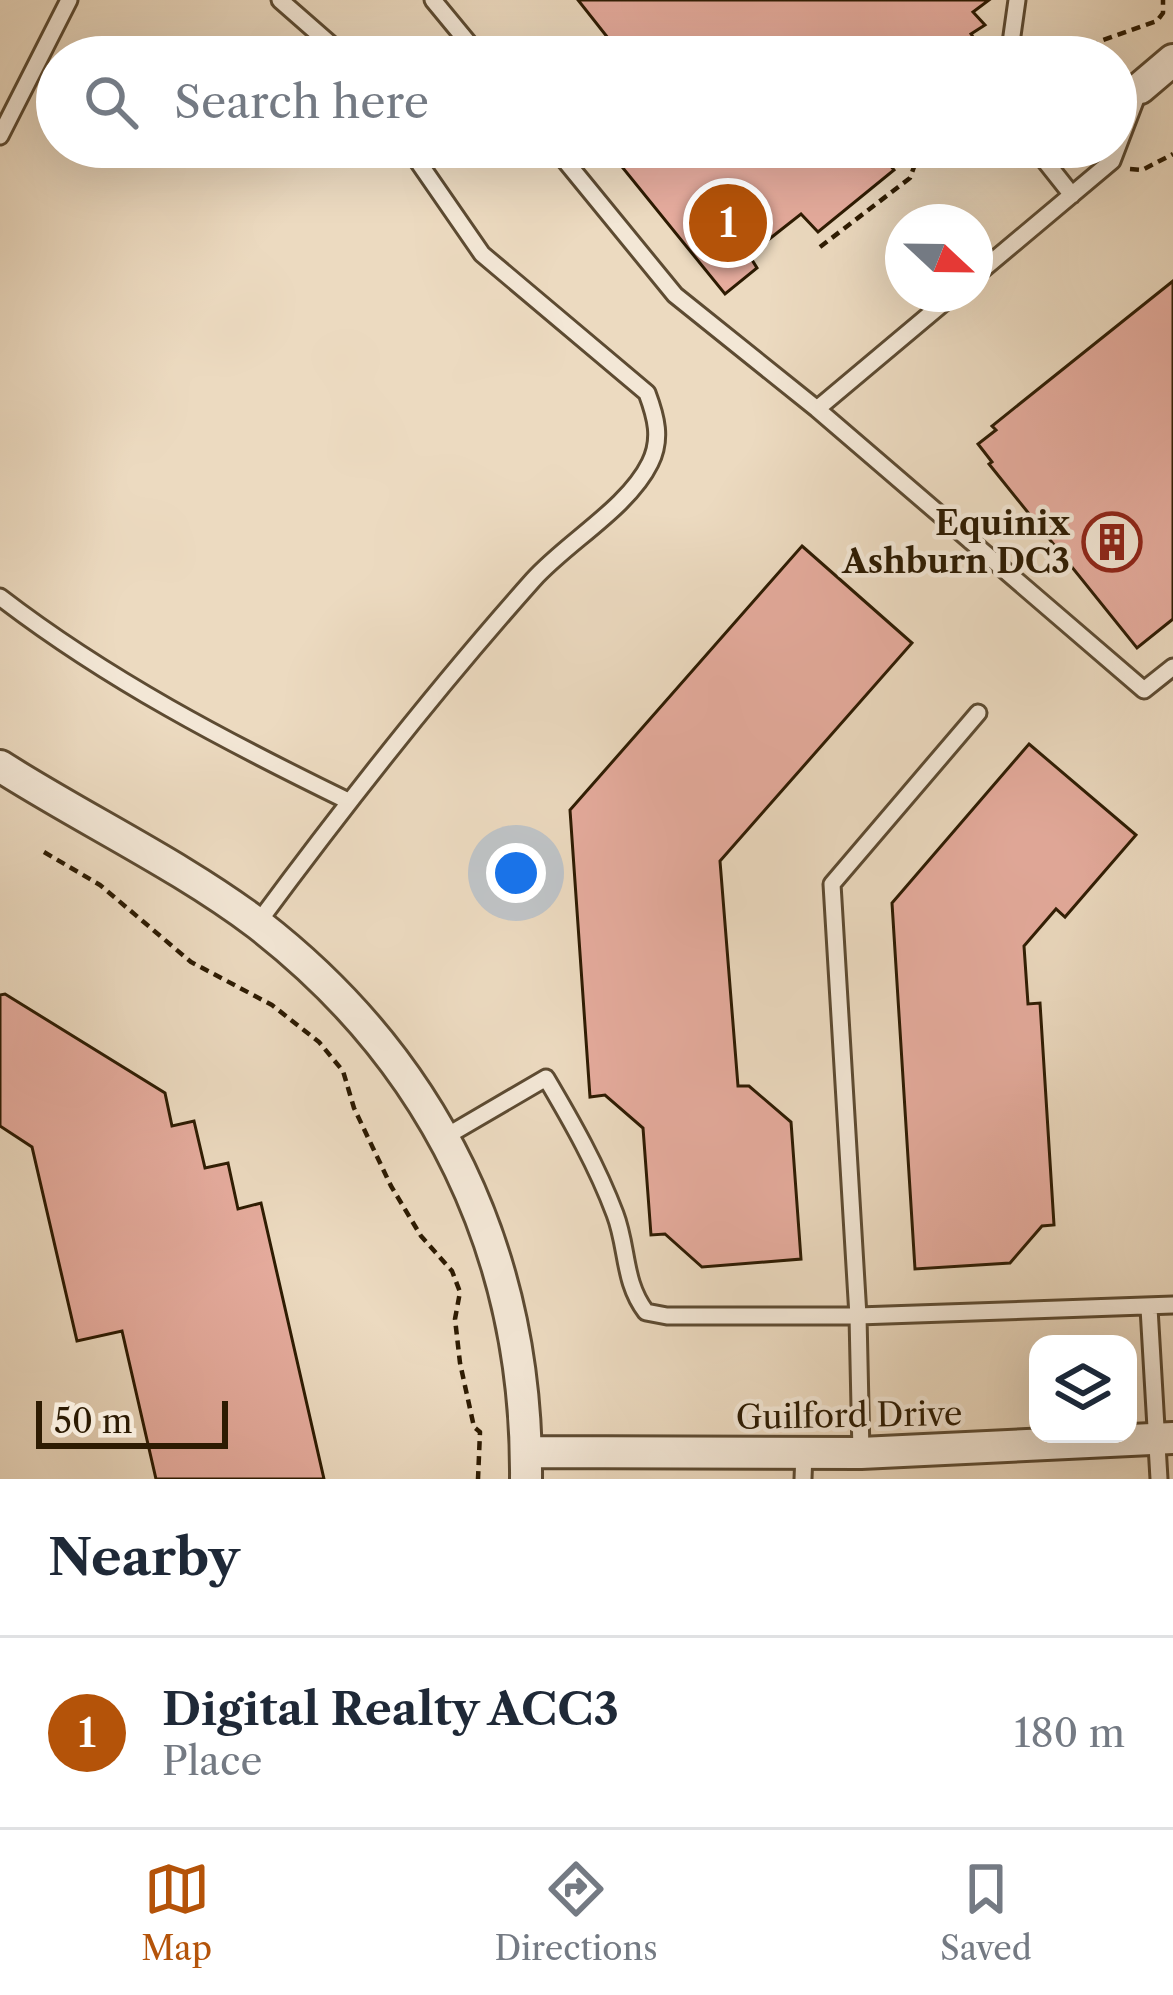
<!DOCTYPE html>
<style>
body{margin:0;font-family:"Libre Caslon Text",serif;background:#f6f6f7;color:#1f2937}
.controls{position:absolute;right:36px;bottom:36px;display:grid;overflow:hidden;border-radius:24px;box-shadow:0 12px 48px #0002}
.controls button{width:108px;height:108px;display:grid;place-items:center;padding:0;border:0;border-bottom:3px solid #e0e1e3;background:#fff;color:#1f2937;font:60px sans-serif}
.compass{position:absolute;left:885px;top:204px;width:108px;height:108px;border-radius:50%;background:#fff;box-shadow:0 12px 48px #0002;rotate:112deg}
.scale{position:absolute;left:36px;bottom:30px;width:192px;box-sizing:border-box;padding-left:12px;border:6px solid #2d1b02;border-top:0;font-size:33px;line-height:42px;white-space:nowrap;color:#2d1b02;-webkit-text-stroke:9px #f3e7d6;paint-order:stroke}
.you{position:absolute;left:516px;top:873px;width:42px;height:42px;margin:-30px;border:9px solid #fff;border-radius:50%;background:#1a73e8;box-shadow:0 0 0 18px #1a73e833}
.badge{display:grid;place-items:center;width:78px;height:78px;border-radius:50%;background:#b45309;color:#fff;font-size:39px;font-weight:700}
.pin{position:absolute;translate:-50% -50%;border:6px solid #fff;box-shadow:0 3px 12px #0006}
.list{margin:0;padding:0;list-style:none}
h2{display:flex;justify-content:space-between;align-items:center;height:156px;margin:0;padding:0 48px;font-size:51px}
h2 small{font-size:39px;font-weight:400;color:#747a83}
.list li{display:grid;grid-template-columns:78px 1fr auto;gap:36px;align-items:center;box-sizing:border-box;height:192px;padding:0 48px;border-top:3px solid #e0e1e3}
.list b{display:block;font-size:45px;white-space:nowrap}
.list p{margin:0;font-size:39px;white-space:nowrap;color:#747a83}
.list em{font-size:39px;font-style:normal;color:#747a83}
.icon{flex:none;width:66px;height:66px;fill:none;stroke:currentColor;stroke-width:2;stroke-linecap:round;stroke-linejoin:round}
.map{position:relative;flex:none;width:1173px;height:1479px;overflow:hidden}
.search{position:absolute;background:#fff;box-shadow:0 12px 48px #0002;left:36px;right:36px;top:36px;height:132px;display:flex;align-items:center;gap:30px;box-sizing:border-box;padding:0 42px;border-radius:66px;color:#747a83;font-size:45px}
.sheet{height:348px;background:#fff}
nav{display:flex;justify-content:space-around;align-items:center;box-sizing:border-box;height:168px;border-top:3px solid #e0e1e3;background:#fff;font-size:33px;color:#747a83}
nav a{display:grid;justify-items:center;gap:6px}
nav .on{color:#b45309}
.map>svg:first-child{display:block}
.building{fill:#e6ac9e;stroke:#2d1b02;stroke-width:3}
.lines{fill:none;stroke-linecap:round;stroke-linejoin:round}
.service-casing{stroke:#5d4b32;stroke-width:21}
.minor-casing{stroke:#5d4b32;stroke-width:36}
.path{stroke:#2d1b02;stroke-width:4.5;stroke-dasharray:9 6;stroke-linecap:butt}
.service{stroke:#f3e7d6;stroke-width:15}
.minor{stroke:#f3e7d6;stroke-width:30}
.labels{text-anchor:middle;stroke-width:9;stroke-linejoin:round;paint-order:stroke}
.poi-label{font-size:33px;font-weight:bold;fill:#2d1b02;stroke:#f3e7d6;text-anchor:end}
.street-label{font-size:33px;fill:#2d1b02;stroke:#f3e7d6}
</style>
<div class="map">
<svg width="1173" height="1479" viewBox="0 0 1173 1479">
<rect width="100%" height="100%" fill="#ecdac0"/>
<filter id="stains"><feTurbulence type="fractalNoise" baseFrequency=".00167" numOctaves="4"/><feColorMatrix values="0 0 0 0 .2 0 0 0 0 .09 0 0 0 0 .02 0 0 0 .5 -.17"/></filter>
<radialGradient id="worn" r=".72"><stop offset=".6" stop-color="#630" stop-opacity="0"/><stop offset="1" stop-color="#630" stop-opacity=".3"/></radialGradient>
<!-- building -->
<path class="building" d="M 578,0 L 989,0 L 973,12 L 985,25 L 971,34 L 981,48 L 971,57 L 623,57 Z
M 626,147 L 890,147 L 882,155 L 894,170 L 818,232 L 801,214 L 749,255 L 757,268 L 725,294 L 614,157 Z
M 1173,281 L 1173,619 L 1137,648 L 989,464 L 992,462 L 978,444 L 996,430 L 992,426 Z
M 802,546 L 912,643 L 720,861 L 738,1086 L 749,1086 L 791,1122 L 801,1259 L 702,1267 L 665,1234 L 651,1235 L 643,1128 L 605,1095 L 590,1097 L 570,810 Z
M 1029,744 L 1136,835 L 1065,917 L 1056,909 L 1024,946 L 1028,1004 L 1040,1003 L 1054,1225 L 1042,1226 L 1010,1263 L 915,1269 L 892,903 Z
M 5,994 L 165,1093 L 172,1126 L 194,1121 L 205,1168 L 228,1163 L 238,1209 L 261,1203 L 324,1479 L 156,1479 L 122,1331 L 77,1341 L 32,1147 L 0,1126 L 0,995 Z"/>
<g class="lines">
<defs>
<path id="service" d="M 280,0 L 345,57
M 433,0 L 480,57
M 1009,57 L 1017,0
M 0,136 L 69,0
M 554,147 L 675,295 L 817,409 L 1144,690 L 1173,667
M 1034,147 L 1072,195
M 975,276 L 1112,161 L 1140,88 L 1116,88
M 817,409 L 954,294
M 0,597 C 108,680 227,742 348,801
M 257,924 C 345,805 435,690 533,580 C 567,542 628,508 650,463 C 662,439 656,417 647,393 L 482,254 L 408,147
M 445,1137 L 546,1078 C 572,1122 597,1166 615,1214 C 628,1248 623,1282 646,1312 L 667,1316 L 858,1316 L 1173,1305
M 1149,1308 L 1159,1479
M 861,1453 L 858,1316 L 832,884 L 978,713
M 803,1479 L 804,1453"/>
<path id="minor" d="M 1140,88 L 1173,60
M 0,766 C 83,819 180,865 258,924 C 436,1062 528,1254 526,1479
M 526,1452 L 861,1453 L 1173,1438"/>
</defs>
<!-- service casing -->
<use href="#service" class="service-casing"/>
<!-- minor casing -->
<use href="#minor" class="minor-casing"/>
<!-- path -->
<path class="path" d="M 1079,57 L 1100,41 L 1157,21 L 1163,13 L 1163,0
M 937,147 L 941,151
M 1130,169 L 1142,170 L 1173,154
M 820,247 L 910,178 L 914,167 L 911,147
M 44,852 L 100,885 L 191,962 L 272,1005 L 319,1042 L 343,1071 L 354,1108 L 391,1186 L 421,1236 L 452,1271 L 460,1292 L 455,1319 L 460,1363 L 474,1427 L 480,1432 L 478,1479"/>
<!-- service -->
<use href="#service" class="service"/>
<!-- minor -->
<use href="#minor" class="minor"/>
</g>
<!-- icons -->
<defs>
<symbol id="building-ring" viewBox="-11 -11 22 22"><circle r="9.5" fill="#f3e7d6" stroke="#8f2418" stroke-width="1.5"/><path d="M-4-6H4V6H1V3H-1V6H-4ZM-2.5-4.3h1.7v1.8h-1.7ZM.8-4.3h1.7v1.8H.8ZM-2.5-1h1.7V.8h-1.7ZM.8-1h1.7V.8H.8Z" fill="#8f2418"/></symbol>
</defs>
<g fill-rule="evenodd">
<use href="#building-ring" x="1079" y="509" width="66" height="66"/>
</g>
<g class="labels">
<!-- poi labels -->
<g class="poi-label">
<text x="1070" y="535">Equinix<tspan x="1070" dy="38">Ashburn DC3</tspan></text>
</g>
<!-- street labels -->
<g class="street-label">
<text transform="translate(849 1415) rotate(-1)" y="12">Guilford Drive</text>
</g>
</g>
<rect width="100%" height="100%" filter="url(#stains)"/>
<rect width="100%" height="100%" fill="url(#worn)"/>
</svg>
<div class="controls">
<button><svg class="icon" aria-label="layers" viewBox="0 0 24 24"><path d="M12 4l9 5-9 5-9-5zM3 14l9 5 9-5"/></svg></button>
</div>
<svg class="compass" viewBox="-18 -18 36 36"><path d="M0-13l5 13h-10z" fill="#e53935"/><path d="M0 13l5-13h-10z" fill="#747a83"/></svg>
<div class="scale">50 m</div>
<div class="you"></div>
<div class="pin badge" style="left:728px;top:223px">1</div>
<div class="search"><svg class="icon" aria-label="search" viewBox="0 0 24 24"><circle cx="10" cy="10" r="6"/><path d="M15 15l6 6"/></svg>Search here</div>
</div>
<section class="sheet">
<h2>Nearby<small></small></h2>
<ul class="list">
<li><span class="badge">1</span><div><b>Digital Realty ACC3</b><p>Place</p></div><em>180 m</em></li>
</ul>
</section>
<nav>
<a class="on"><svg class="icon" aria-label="map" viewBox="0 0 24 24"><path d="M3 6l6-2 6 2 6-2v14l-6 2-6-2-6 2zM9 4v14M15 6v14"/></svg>Map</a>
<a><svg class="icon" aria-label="directions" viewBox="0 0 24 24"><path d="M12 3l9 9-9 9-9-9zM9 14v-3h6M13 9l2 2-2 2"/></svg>Directions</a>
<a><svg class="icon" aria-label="saved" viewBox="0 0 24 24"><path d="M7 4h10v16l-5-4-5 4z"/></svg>Saved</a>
</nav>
